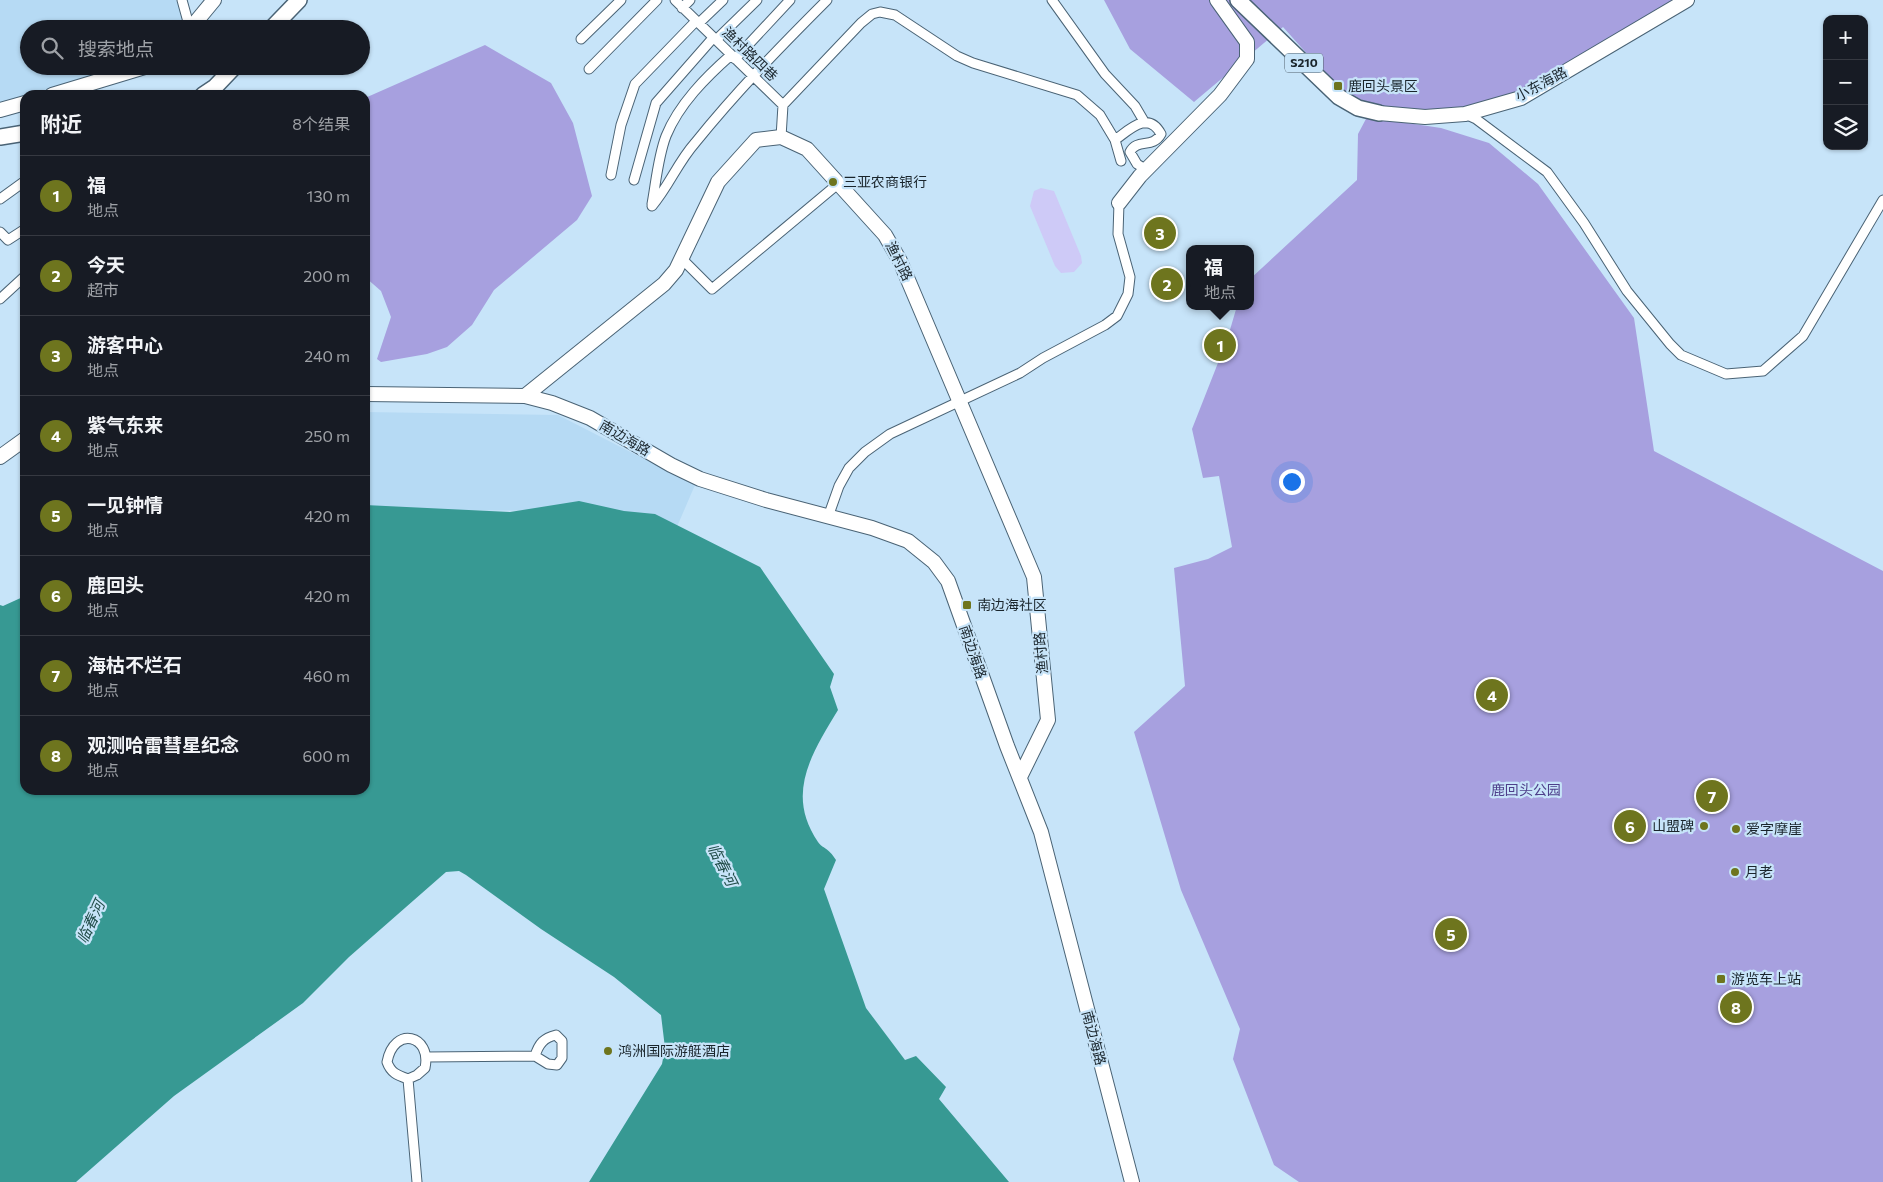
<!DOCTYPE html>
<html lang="zh">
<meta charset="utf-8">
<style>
body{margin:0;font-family:Commissioner,"Noto Sans SC",sans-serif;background:#20242c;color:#f1f3f6}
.controls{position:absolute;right:15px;top:15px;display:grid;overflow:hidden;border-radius:10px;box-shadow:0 1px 4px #0004}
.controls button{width:45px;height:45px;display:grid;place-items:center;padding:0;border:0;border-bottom:1px solid #363941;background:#171b24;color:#f1f3f6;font:25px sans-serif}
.you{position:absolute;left:1291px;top:481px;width:18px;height:18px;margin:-12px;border:4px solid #fff;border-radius:50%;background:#1a73e8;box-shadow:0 0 0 8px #1a73e833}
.badge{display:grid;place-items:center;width:32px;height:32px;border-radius:50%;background:#6e751e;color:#fff;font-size:16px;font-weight:700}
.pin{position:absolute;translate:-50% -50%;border:2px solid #fff;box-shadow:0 1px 5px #0006}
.popup{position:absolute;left:1186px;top:245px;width:68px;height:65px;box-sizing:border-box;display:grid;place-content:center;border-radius:10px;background:#171b24;filter:drop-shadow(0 1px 4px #0005);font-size:16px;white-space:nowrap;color:#9ea1a6}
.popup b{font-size:19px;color:#f1f3f6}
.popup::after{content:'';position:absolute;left:50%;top:100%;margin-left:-10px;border:10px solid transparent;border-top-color:#171b24}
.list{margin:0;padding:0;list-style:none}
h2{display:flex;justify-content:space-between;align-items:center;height:65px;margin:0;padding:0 20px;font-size:21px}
h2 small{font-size:16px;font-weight:400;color:#9ea1a6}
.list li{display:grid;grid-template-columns:32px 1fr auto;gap:15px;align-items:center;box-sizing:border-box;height:80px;padding:0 20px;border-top:1px solid #363941}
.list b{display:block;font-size:19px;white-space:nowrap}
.list p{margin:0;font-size:16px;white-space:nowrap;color:#9ea1a6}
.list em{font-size:16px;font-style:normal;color:#9ea1a6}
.icon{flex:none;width:28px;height:28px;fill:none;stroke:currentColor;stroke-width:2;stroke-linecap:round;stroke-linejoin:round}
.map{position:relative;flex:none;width:1883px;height:1182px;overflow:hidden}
.search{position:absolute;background:#171b24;box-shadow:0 1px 4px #0004;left:20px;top:20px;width:350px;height:55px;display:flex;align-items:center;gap:12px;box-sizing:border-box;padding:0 18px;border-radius:28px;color:#9ea1a6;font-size:19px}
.panel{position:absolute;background:#171b24;box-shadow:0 1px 4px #0004;left:20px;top:90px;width:350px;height:705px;border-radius:15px}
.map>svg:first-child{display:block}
.built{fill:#b6daf4}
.green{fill:#cecaf7}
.forest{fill:#a7a0df}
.water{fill:#379993}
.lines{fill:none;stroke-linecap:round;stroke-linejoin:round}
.street-casing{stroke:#4a6375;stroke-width:11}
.secondary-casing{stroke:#4a6375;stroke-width:16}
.primary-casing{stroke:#4a6375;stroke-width:18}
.street{stroke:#fff;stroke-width:9}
.secondary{stroke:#fff;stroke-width:14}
.primary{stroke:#fff;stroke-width:15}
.poi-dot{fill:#6e751e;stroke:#c7e4f9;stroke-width:2}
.labels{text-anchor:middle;stroke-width:4.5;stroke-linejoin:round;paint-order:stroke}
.shield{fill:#c7e4f9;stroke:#4e5e6a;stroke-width:1}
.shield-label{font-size:12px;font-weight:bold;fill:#1a252c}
.street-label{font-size:14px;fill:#1a252c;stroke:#c7e4f9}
.poi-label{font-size:14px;fill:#1a252c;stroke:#c7e4f9;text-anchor:start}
.park-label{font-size:14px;fill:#4e3f8a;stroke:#c7e4f9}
.water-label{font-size:15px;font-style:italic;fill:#224d49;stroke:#c7e4f9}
</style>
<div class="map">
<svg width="1883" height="1182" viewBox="0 0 1883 1182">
<rect width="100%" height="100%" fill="#c7e4f9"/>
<!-- built -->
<path class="built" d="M 0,0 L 176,0 L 186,27 L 184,29 L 29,29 L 29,66 L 146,66 L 41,95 L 25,95 L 25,99 L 0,106 Z
M 365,412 L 558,415 L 695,485 L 676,529 L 599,511 L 365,510 Z"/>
<!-- green -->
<path class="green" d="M 1041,188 L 1054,191 L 1081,256 L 1082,263 L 1074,272 L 1061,273 L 1055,266 L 1030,206 L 1034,191 Z"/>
<!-- forest -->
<path class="forest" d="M 1104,0 L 1685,0 L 1483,114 L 1395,113 L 1352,104 L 1283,27 L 1194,102 L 1130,49 Z
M 485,45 L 551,83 L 573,123 L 592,196 L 577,220 L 494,290 L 472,325 L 447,347 L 427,354 L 381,362 L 377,359 L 391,317 L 381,291 L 365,277 L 365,98 Z
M 1367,117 L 1441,128 L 1489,143 L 1538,184 L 1634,318 L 1654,451 L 1883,571 L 1883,1182 L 1299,1182 L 1274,1165 L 1233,1059 L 1240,1029 L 1181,890 L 1134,732 L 1185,686 L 1174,568 L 1208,559 L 1232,547 L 1219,476 L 1203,478 L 1192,429 L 1227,340 L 1237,306 L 1250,306 L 1250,279 L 1357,180 L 1358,134 Z"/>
<!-- water -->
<path class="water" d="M 579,501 L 624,511 L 655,514 L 760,567 L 834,674 L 830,687 L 838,710 C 812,753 785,794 818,842 C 823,849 828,847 836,860 L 824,889 L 866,1008 L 905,1060 L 916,1056 L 946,1087 L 939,1099 L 1009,1182 L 589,1182 L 662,1064 L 665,1048 L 661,1015 L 614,977 L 541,929 L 466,875 L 459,871 L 446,872 L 349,957 L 303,1003 L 174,1096 L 76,1182 L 0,1182 L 0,605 L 3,606 L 25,596 L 25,790 L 365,790 L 365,505 L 510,512 Z"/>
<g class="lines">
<defs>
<path id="street" d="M 182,0 L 190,29
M 675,0 L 783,105 L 781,137
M 1052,0 L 1105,74 L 1135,106 L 1145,123
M 682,8 L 690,0
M 699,23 L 723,0
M 581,39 L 621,0
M 716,40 L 757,0
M 735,59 L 790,0
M 589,69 L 657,0
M 783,105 L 861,23 L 872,14 L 880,12 L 895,15 L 957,56 L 973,63 L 1077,95 L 1100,115 L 1115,140
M 1465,114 L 1476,119 L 1547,172 L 1584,223 L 1627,291 L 1670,344 L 1681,355 L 1726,374 L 1763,371 L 1803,336 L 1883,200
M 1121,161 L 1115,140 C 1129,130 1148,110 1161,134 C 1153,149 1137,138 1130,152 L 1137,164 L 1147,170
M 611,175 L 621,125 L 635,84 L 696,21
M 634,180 L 656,103 L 713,38
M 0,199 L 25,181
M 652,204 C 656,182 658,157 666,136 C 679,104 706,77 731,55
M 652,206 C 669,186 678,162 695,143 C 736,92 781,46 827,0
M 0,232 L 8,240 L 25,229
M 681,258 L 712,289 L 839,183
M 0,299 L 25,276
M 828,517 L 839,486 L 849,468 L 865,452 L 890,434 L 1020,373 L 1043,358 L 1105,325 L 1117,316 L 1128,294 L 1130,277 L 1118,234 L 1119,203
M 426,1057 L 535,1056 L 548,1064 L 557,1065 L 562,1058 L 562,1041 L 556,1035 C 544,1038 539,1043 535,1056
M 408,1079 L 417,1075 L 425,1068 C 432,1035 394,1025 387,1062 C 391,1073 397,1075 408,1079 L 417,1182"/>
<path id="secondary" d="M 190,29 L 214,0
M 52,95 L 148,66
M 0,110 L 25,103
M 1379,113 L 1425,117 L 1465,114 L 1521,98 L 1687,0
M 1119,203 L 1140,176 L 1220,95 L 1247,59 L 1247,42 L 1217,0
M 365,394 L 525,396 L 552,403 L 590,418 L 671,465 L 700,479 L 766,500 L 872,528 L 908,541 L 934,562 L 948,581 L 1007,746 L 1041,832 L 1132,1182
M 525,396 L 664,284 L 676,270 L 718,182 L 756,140 L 781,137 L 807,149 L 885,235 L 900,261 L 1034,577 L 1048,720 L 1020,777
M 0,457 L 25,439"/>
<path id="primary" d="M 1238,0 L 1339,97 L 1358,108 L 1379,113
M 271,29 L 299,0
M 203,95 L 215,87 L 235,66
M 0,137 L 25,133"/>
</defs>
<!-- street casing -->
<use href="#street" class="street-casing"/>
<!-- secondary casing -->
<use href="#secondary" class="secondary-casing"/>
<!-- primary casing -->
<use href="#primary" class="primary-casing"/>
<!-- street -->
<use href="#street" class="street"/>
<!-- secondary -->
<use href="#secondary" class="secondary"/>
<!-- primary -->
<use href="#primary" class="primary"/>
</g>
<!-- markers -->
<g class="poi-dot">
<rect x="1333" y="81" width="10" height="10" rx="2.5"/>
<circle cx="833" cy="182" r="5"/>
<rect x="962" y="600" width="10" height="10" rx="2.5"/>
<circle cx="1704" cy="826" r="5"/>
<circle cx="1736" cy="829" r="5"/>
<circle cx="1735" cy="872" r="5"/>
<rect x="1716" y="974" width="10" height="10" rx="2.5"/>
<circle cx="608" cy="1051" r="5"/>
</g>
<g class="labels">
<!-- shield labels -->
<rect class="shield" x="1285" y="53.5" width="38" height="19" rx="4"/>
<g class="shield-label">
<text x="1304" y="67">S210</text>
</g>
<!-- street labels -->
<g class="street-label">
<text transform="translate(750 54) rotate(44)" y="5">渔村路四巷</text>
<text transform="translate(1541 84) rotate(-28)" y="5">小东海路</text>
<text transform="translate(899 261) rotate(63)" y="5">渔村路</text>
<text transform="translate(625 438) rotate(30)" y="5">南边海路</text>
<text transform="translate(973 652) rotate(71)" y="5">南边海路</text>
<text transform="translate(1041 653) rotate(-95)" y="5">渔村路</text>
<text transform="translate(1094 1038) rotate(75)" y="5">南边海路</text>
</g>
<!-- poi labels -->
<g class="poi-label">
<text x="1348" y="91">鹿回头景区</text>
<text x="843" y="187">三亚农商银行</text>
<text x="977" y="610">南边海社区</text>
<text x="1694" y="831" text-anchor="end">山盟碑</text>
<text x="1746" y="834">爱字摩崖</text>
<text x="1745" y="877">月老</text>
<text x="1731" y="984">游览车上站</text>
<text x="618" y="1056">鸿洲国际游艇酒店</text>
</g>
<!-- park labels -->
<g class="park-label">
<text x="1526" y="795">鹿回头公园</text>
</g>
<!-- water labels -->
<g class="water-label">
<text transform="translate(722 865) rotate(63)" y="5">临春河</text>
<text transform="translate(91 922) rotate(-65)" y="5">临春河</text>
</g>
</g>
</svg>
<div class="controls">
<button>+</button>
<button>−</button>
<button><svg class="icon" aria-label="layers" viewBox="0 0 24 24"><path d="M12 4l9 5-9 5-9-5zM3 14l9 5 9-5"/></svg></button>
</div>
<div class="you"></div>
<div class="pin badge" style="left:1220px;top:345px">1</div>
<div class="popup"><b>福</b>地点</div>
<div class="pin badge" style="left:1167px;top:284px">2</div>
<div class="pin badge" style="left:1160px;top:233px">3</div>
<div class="pin badge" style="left:1492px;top:695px">4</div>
<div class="pin badge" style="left:1451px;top:934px">5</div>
<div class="pin badge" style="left:1630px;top:826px">6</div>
<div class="pin badge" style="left:1712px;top:796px">7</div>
<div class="pin badge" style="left:1736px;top:1007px">8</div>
<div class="search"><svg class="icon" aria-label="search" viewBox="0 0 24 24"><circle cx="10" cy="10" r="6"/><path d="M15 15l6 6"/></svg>搜索地点</div>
<section class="panel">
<h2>附近<small>8个结果</small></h2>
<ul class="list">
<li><span class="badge">1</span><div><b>福</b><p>地点</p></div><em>130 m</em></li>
<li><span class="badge">2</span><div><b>今天</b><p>超市</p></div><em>200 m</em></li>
<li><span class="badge">3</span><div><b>游客中心</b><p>地点</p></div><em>240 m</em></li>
<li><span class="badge">4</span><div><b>紫气东来</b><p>地点</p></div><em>250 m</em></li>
<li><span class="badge">5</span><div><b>一见钟情</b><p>地点</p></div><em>420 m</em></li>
<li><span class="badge">6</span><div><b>鹿回头</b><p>地点</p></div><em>420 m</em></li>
<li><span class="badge">7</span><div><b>海枯不烂石</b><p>地点</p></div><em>460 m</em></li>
<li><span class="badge">8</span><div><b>观测哈雷彗星纪念</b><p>地点</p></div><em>600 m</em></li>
</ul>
</section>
</div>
